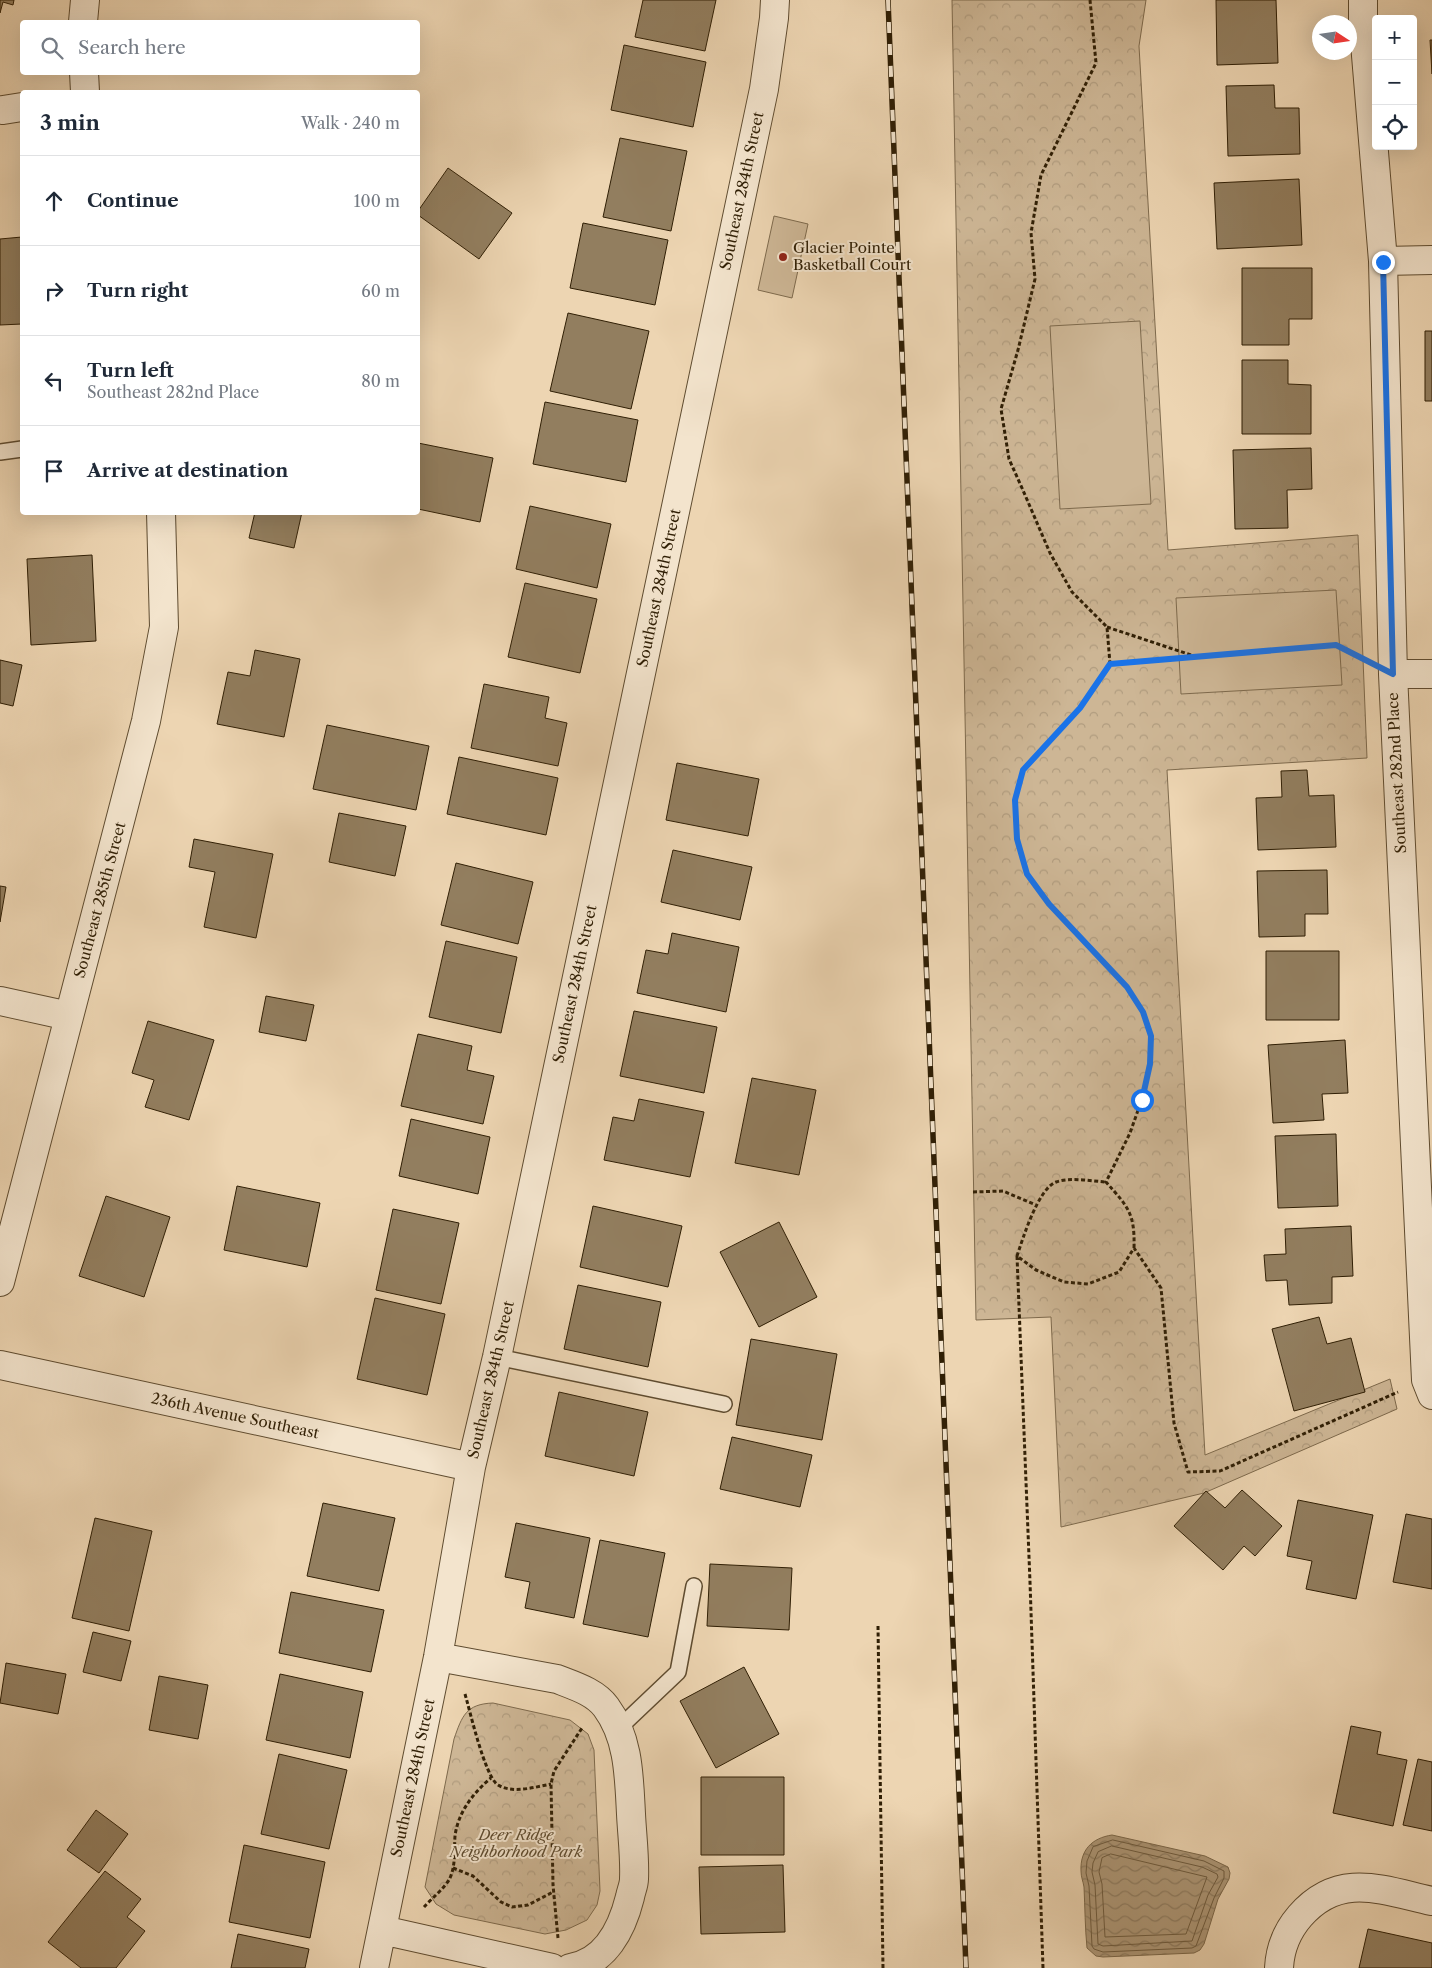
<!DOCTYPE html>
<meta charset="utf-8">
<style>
body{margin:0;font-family:"Libre Caslon Text",serif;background:#f2f2f3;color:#1f2937}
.controls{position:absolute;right:15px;top:15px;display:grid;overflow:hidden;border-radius:5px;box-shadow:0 5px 20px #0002}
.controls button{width:45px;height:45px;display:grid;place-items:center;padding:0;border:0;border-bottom:1px solid #e0e1e3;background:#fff;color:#1f2937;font:25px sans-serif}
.compass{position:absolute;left:1312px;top:15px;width:45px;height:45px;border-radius:50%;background:#fff;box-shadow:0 5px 20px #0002;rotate:102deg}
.stop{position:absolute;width:15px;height:15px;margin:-11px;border:4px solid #1a73e8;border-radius:50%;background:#fff}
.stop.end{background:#1a73e8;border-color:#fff;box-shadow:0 1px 5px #0008}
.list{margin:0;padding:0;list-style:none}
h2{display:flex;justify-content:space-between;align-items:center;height:65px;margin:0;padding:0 20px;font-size:21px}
h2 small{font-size:16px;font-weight:400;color:#747a83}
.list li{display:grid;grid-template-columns:32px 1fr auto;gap:15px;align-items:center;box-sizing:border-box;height:90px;padding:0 20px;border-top:1px solid #e0e1e3}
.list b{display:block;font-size:19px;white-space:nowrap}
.list p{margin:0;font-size:16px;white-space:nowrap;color:#747a83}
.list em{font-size:16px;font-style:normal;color:#747a83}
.icon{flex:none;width:28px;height:28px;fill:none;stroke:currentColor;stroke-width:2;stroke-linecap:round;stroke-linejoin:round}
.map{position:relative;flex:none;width:1432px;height:1968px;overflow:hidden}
.search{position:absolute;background:#fff;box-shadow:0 5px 20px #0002;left:20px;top:20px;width:400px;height:55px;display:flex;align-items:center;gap:12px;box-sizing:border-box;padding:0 18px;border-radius:5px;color:#747a83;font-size:19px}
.panel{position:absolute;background:#fff;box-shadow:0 5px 20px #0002;left:20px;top:90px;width:400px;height:425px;border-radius:5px}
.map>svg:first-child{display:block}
.park{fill:url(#park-crowns);stroke:#7e6a4d}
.pitch{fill:#cdb695;stroke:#7e6a4d}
.water{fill:url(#water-waves);stroke:#7b6749}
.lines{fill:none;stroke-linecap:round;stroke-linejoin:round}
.shore{stroke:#6e5b3e;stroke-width:1}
.building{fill:#927e5f;stroke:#301f05}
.lane-casing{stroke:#5f4c30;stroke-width:18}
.street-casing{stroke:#5f4c30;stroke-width:30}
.path{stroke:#301f05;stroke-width:3;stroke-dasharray:4 2.5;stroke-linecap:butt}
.lane{stroke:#f3e4cd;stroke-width:15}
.street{stroke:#f3e4cd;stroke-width:28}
.rail-casing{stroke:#301f05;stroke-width:5.5}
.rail{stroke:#f3e4cd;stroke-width:4;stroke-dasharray:11;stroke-linecap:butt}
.route{stroke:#1a73e8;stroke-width:6}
.poi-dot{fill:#8f2418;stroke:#f3e4cd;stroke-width:2}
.labels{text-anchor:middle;stroke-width:4;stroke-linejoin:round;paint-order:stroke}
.street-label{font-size:15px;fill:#301f05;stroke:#f3e4cd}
.poi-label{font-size:15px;fill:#301f05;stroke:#f3e4cd;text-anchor:start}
.park-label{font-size:15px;font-style:italic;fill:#5f4c30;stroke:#f3e4cd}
</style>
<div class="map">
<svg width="1432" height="1968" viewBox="0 0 1432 1968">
<defs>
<pattern id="park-crowns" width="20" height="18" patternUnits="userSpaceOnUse" patternTransform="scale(1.25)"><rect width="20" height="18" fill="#cdb695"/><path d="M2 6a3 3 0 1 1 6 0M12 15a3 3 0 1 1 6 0" fill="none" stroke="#b09c7f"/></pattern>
<pattern id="water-waves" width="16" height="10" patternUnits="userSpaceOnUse" patternTransform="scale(1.25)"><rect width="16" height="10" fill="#ad9777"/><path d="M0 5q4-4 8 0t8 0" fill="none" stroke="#8d7b60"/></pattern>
</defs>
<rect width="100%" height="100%" fill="#edd5b2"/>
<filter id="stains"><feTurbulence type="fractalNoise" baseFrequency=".004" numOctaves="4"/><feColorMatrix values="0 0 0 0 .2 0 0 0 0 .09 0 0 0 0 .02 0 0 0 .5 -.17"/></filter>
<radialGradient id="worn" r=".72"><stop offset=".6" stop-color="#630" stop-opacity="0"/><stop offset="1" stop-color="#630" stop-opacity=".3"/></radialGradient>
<!-- park -->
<path class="park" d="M 952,0 L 1146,0 L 1139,46 L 1168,550 L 1358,535 L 1367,758 L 1167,770 L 1205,1455 L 1390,1379 L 1397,1409 L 1204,1493 L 1061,1527 L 1051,1317 L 976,1320 Z
M 493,1703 L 570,1720 L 588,1734 L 594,1750 L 600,1891 L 597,1905 L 587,1920 L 566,1930 L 545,1934 L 454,1915 L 436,1904 L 425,1887 L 454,1739 C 462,1716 466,1704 493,1703 Z"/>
<!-- pitch -->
<path class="pitch" d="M 774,216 L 808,224 L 792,298 L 758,290 Z
M 1140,321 L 1151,504 L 1060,509 L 1050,326 Z
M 1336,590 L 1342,685 L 1181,694 L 1176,598 Z"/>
<!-- water -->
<path class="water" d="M 1112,1835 L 1205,1856 L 1228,1867 L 1230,1873 L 1229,1879 L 1218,1899 L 1204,1944 L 1200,1950 L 1194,1953 L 1103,1957 L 1096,1956 L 1087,1948 C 1085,1928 1085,1907 1084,1887 C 1083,1881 1081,1877 1081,1871 C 1080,1850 1092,1838 1112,1835 Z"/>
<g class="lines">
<!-- shore -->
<path class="shore" d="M 1113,1840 L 1204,1861 L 1224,1871 L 1224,1878 L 1214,1898 L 1196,1946 L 1192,1948 L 1103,1952 L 1094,1949 L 1092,1946 L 1089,1886 L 1086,1873 L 1087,1861 L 1093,1847 Z
M 1112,1846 L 1202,1867 L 1217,1874 L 1218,1877 L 1208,1895 L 1192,1941 L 1103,1946 L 1098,1944 L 1095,1885 L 1092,1872 L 1093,1863 L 1098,1852 Z
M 1111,1854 L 1207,1877 L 1186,1934 L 1105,1937 L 1102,1884 L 1099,1872 L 1102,1858 Z"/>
</g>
<!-- building -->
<path class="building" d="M 0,0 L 14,0 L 13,5 L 3,2 L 0,13 Z
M 643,0 L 716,0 L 705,51 L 635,37 Z
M 1216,0 L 1276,0 L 1278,63 L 1217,65 Z
M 1430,40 L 1432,40 L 1432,74 Z
M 624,45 L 706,62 L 693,127 L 611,110 Z
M 1274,85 L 1275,108 L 1299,108 L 1300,154 L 1228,156 L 1226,86 Z
M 620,138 L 687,151 L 671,231 L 603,217 Z
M 448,168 L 512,213 L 479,259 L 418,215 L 418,211 Z
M 1299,179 L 1302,245 L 1217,249 L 1214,183 Z
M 583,223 L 668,240 L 655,305 L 570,288 Z
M 22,237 L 22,324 L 0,325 L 0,239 Z
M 1242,268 L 1312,268 L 1312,319 L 1289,319 L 1289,345 L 1242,345 Z
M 568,313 L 649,331 L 631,409 L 550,391 Z
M 1425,331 L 1432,331 L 1432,401 L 1425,401 Z
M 1242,360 L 1288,360 L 1288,384 L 1311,385 L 1311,434 L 1242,434 Z
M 545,402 L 638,420 L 626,482 L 533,464 Z
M 418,443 L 493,458 L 480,522 L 418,509 Z
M 1311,448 L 1312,489 L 1287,490 L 1288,528 L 1235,529 L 1233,450 Z
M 530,506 L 611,524 L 597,588 L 516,569 Z
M 255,512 L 302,512 L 294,548 L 249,538 Z
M 92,555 L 96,641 L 31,645 L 27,559 Z
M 525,583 L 597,599 L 580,673 L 508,657 Z
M 255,650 L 300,659 L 284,737 L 217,724 L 228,672 L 250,676 Z
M 0,660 L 22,665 L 13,706 L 0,703 Z
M 484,684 L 549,697 L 545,718 L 567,723 L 558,766 L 471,748 Z
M 327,725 L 429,746 L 416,810 L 313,789 Z
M 459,757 L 558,778 L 546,835 L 447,814 Z
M 677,763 L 759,779 L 748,836 L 666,820 Z
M 1307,770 L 1309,796 L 1334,795 L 1336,847 L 1258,850 L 1256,798 L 1282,797 L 1281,771 Z
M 339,813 L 406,826 L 395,876 L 329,862 Z
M 194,839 L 273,854 L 256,938 L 204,927 L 215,872 L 189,867 Z
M 673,850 L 752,867 L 740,920 L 661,902 Z
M 456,863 L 533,882 L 518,944 L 441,925 Z
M 1327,870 L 1328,914 L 1305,914 L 1305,936 L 1259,937 L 1257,871 Z
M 0,886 L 6,887 L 0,922 Z
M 672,933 L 739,947 L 726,1012 L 637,993 L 646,950 L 668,954 Z
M 446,941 L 517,957 L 501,1033 L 429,1017 Z
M 1266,951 L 1339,951 L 1339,1020 L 1266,1020 Z
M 266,996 L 314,1005 L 306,1041 L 259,1032 Z
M 634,1011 L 717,1027 L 704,1093 L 620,1076 Z
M 148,1021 L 214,1040 L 189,1120 L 145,1107 L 154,1080 L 132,1073 Z
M 418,1034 L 472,1046 L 467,1070 L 494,1076 L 483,1124 L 401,1106 Z
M 1345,1040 L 1348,1093 L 1322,1094 L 1324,1120 L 1273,1123 L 1268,1045 Z
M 752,1078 L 816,1090 L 799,1175 L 735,1163 Z
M 639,1099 L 704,1112 L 690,1177 L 604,1160 L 613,1117 L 634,1121 Z
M 411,1119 L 490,1137 L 478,1194 L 399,1176 Z
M 1336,1134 L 1338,1206 L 1278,1208 L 1275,1136 Z
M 237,1186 L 320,1203 L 307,1267 L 224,1250 Z
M 106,1196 L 170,1217 L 144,1297 L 79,1276 Z
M 593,1206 L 682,1226 L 668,1287 L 580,1267 Z
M 393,1209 L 459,1223 L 441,1304 L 376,1290 Z
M 779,1222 L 817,1297 L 759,1327 L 720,1252 Z
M 1351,1226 L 1353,1276 L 1332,1277 L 1332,1303 L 1289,1305 L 1287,1280 L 1266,1281 L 1264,1255 L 1286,1254 L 1285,1229 Z
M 578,1285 L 661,1302 L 648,1367 L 564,1349 Z
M 375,1298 L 445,1314 L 427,1395 L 357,1379 Z
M 1319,1317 L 1327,1344 L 1351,1338 L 1365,1392 L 1294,1411 L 1272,1329 Z
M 751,1339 L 837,1354 L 822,1440 L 736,1425 Z
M 559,1392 L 648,1412 L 634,1476 L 545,1456 Z
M 732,1437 L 812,1455 L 800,1507 L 720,1489 Z
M 1242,1490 L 1282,1526 L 1255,1556 L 1244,1546 L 1223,1570 L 1174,1526 L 1206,1491 L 1225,1508 Z
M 1298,1500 L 1373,1515 L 1356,1599 L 1306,1589 L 1312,1561 L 1287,1556 Z
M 323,1503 L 395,1518 L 379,1591 L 307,1576 Z
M 1406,1514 L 1432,1519 L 1432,1589 L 1393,1582 Z
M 95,1518 L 152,1531 L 129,1631 L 72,1618 Z
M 516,1523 L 590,1538 L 574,1618 L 525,1608 L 530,1582 L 505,1577 Z
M 600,1540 L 665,1553 L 648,1637 L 583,1624 Z
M 710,1564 L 792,1568 L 789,1630 L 707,1626 Z
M 291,1592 L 384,1610 L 371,1672 L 279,1653 Z
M 93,1632 L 131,1641 L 121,1681 L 83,1672 Z
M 6,1663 L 66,1674 L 58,1714 L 0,1703 Z
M 744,1667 L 779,1734 L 716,1768 L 680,1701 Z
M 280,1674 L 363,1692 L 350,1758 L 266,1740 Z
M 159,1676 L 208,1685 L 198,1739 L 149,1730 Z
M 1351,1726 L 1381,1732 L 1377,1754 L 1407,1760 L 1393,1826 L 1333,1813 Z
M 279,1754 L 347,1770 L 329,1849 L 261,1834 Z
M 1418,1759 L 1432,1762 L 1432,1831 L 1403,1825 Z
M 701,1777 L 784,1777 L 784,1855 L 701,1855 Z
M 96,1810 L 128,1834 L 99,1873 L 67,1850 Z
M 244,1845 L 325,1862 L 310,1938 L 229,1922 Z
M 783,1865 L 785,1932 L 701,1934 L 699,1867 Z
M 105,1871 L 141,1899 L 127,1917 L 145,1931 L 116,1968 L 81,1968 L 48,1942 Z
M 1368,1929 L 1432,1943 L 1432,1968 L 1359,1968 Z
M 238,1934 L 309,1949 L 305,1968 L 231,1968 Z"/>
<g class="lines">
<defs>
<path id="lane" d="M 0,452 L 22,449
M 497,1357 L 724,1404
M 619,1728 L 678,1672 L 694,1586"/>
<path id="street" d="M 1363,0 L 1363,19 L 1383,261 L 1393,674 L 1426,1380 L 1432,1395
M 83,22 L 85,0
M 84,72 L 85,92
M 3,110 L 22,107
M 1383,261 L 1432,260
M 1393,674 L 1432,674
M 0,1001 L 69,1016
M 0,1282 L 146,721 L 164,627 L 161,512
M 0,1365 L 471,1467
M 438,1657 L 557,1679 C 575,1686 595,1692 606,1707 C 629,1738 629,1777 631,1814 C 632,1835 635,1857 634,1879 C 634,1885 631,1891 630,1897 C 622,1929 605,1963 570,1968
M 382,1930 L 552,1968
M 374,1968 L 438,1657 L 471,1467 L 497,1357 L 764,89 L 774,18 L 775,0
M 1279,1968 C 1280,1948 1287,1931 1300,1916 C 1339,1871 1382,1890 1432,1901"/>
</defs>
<!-- lane casing -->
<use href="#lane" class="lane-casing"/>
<!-- street casing -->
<use href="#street" class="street-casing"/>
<!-- path -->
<path class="path" d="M 1090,0 L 1096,63 L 1041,175 L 1031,233 L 1035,279 L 1018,350 L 1001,409 L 1009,459 L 1022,488 L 1050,553 L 1072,592 L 1107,627 L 1110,664
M 1107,627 L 1194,656
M 973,1192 L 1003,1191 L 1036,1205
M 1134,1248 C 1135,1213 1128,1207 1106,1182 L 1130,1133 L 1142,1099 L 1150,1064 L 1151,1036 L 1143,1012 L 1127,987 L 1049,904 L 1027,873 L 1017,839 L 1015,800 L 1023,770 L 1080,708 L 1110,664 L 1336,645 L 1361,658
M 1017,1256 C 1023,1238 1038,1189 1056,1182 C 1071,1177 1090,1181 1106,1182
M 878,1626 L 883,1968
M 465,1694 C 470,1711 485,1777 498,1785 C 513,1794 535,1787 551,1784
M 453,1868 L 473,1876 L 501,1902 L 512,1907 L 528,1905 L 553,1892
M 424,1907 C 432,1898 445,1888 450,1878 C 456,1864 454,1850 455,1836 C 458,1812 474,1792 491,1778
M 558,1938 L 553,1885 L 551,1784 L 554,1771 L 582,1728
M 1043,1968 L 1030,1582 L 1017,1256 L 1036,1270 L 1064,1282 L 1088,1284 L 1119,1272 L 1134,1248 L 1161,1288 L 1174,1423 L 1188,1472 L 1220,1471 L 1398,1392"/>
<!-- lane -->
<use href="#lane" class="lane"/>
<!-- street -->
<use href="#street" class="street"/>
<defs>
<path id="rail" d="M 888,0 L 966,1968"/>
</defs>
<!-- rail casing -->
<use href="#rail" class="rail-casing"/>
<!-- rail -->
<use href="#rail" class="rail"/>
</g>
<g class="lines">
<!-- route -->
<path class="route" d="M 1142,1100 L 1150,1064 L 1151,1036 L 1143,1012 L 1127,987 L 1049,904 L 1027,874 L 1017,839 L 1015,800 L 1023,770 L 1080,708 L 1110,664 L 1336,645 L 1393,674 L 1383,262"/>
</g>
<!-- markers -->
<circle class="poi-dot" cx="783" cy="257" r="5"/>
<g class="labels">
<!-- street labels -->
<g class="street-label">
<text transform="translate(742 191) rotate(-78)" y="5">Southeast 284th Street</text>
<text transform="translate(659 588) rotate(-78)" y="5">Southeast 284th Street</text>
<text transform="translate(1397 773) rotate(-93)" y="5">Southeast 282nd Place</text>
<text transform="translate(100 900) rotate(-75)" y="5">Southeast 285th Street</text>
<text transform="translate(575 984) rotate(-78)" y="5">Southeast 284th Street</text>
<text transform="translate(491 1380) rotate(-77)" y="5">Southeast 284th Street</text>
<text transform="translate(235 1416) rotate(12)" y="5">236th Avenue Southeast</text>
<text transform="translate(413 1778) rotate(-78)" y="5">Southeast 284th Street</text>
</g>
<!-- poi labels -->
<g class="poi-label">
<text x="793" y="253">Glacier Pointe<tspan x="793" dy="17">Basketball Court</tspan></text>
</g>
<!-- park labels -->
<g class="park-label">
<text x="516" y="1840">Deer Ridge<tspan x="516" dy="17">Neighborhood Park</tspan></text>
</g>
</g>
<rect width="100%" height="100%" filter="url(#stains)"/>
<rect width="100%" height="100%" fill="url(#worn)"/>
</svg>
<div class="controls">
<button>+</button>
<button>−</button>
<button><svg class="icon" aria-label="locate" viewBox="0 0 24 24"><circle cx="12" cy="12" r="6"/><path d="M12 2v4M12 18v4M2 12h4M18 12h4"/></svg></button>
</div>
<svg class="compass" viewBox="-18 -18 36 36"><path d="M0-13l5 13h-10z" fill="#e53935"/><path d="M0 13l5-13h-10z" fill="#747a83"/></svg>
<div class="stop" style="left:1142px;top:1100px"></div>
<div class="stop end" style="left:1383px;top:262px"></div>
<div class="search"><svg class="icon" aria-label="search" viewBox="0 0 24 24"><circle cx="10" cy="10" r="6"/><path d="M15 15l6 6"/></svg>Search here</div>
<section class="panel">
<h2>3 min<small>Walk · 240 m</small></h2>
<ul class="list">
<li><svg class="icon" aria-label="ahead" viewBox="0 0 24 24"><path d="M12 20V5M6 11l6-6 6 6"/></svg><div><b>Continue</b></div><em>100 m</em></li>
<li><svg class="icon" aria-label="right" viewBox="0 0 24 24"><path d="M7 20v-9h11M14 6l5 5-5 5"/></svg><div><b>Turn right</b></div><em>60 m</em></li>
<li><svg class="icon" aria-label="left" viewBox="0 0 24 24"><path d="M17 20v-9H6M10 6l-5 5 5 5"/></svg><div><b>Turn left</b><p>Southeast 282nd Place</p></div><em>80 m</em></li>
<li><svg class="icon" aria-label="arrive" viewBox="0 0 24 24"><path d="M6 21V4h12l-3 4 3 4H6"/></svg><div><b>Arrive at destination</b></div></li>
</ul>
</section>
</div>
